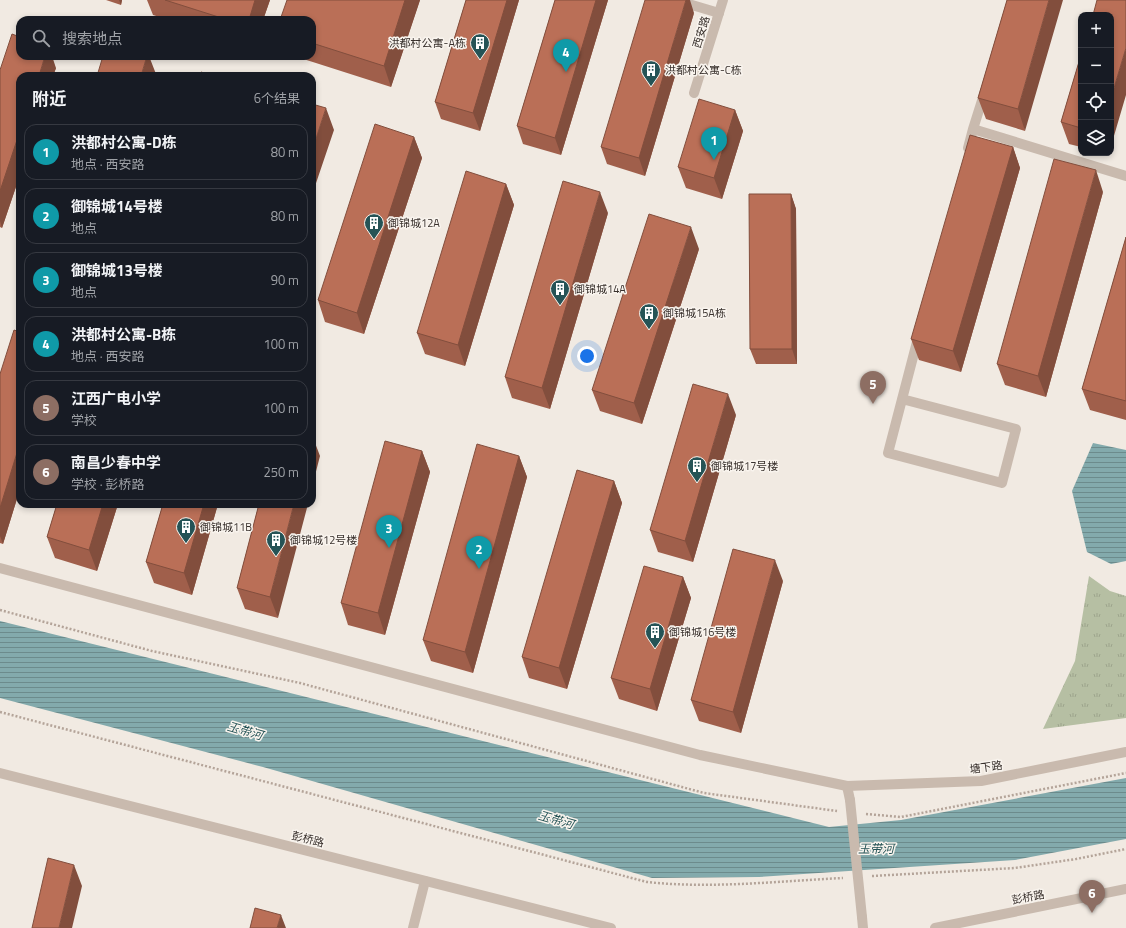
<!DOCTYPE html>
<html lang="zh">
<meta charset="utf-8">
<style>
body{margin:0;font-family:"Titillium Web","Noto Sans SC",sans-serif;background:#242831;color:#f1f3f6}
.controls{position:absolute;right:12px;top:12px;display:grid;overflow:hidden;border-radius:8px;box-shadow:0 2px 6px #0003}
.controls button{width:36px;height:36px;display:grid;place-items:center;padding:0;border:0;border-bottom:1px solid #363941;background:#171b24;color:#f1f3f6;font:20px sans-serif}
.you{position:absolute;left:587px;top:356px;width:14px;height:14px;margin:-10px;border:3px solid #fff;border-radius:50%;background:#1a73e8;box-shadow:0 0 0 6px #1a73e833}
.badge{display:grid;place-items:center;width:26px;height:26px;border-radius:50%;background:#95abae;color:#fff;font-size:13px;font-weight:700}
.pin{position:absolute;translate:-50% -33px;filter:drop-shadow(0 1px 2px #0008)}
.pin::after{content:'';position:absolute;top:21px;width:14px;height:12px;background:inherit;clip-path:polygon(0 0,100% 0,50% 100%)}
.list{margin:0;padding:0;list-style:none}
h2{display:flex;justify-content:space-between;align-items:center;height:52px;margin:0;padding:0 16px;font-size:17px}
h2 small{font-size:13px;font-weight:400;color:#9ea1a6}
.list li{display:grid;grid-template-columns:26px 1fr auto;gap:12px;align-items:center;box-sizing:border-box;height:56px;margin:0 8px 8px;padding:0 8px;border:1px solid #363941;border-radius:12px}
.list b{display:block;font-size:15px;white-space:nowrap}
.list p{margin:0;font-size:13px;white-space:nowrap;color:#9ea1a6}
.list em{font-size:13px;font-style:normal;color:#9ea1a6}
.icon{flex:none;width:22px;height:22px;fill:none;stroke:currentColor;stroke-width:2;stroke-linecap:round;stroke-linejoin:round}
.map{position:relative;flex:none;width:1126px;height:928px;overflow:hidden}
.search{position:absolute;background:#171b24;box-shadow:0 2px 6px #0003;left:16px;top:16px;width:300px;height:44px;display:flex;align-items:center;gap:10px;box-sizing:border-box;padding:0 14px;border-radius:12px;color:#9ea1a6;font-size:15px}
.panel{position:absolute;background:#171b24;box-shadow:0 2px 6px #0003;left:16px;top:72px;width:300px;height:436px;border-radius:12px}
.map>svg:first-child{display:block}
.grass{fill:url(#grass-tufts)}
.water{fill:url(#water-rules)}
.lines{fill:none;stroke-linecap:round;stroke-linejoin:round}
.path{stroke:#b4a499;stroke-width:2.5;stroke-dasharray:2 2;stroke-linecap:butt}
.service{stroke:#c9baae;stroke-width:10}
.minor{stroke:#c9baae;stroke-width:10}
.minor-bridge{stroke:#c9baae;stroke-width:10}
.wall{fill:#a05f4b}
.shaded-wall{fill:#824e3d}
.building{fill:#ba6f57;stroke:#824e3d}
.labels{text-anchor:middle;stroke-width:3;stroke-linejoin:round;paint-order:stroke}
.street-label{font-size:11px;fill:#38302c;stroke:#f9f4ee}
.poi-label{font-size:11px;fill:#38302c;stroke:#f9f4ee;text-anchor:start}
.water-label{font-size:12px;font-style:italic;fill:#255356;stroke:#f9f4ee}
</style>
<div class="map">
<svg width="1126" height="928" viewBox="0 0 1126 928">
<defs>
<pattern id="grass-tufts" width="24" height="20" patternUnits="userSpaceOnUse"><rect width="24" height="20" fill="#b6bfa3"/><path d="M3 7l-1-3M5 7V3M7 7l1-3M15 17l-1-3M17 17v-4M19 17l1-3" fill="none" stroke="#9da48c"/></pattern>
<pattern id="water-rules" width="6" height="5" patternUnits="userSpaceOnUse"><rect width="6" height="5" fill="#83aaac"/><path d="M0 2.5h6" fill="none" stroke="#6c8b8c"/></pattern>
</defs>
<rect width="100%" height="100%" fill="#f1eae2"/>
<!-- grass -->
<path class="grass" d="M 1089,576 L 1110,591 L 1126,596 L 1126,718 L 1043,729 L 1075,661 Z"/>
<!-- water -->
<path class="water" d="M 1093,443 L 1126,450 L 1126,561 L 1111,564 L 1087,552 L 1072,491 Z
M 0,621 L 829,827 L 901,820 L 1126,778 L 1126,839 L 1015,860 L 759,877 L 652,878 L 263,767 L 0,698 Z"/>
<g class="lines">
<!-- path -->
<path class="path" d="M 0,610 L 152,651 L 300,683 L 704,793 L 837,811
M 0,712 L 647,882 C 712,889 779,881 843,878
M 866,814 L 901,817 L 1126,773
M 872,876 L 1015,868 L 1076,859 L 1126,849"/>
<!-- service -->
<path class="service" d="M 675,0 L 719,13
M 985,91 L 973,129 L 1126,176
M 968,148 L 973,129
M 902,399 L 1016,429 L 1002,483 L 888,453 L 918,338
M 0,568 L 700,755 L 847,786 L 981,781 L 1126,752
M 413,928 L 425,881"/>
<!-- minor -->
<path class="minor" d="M 694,93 L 723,0
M 0,773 L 611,928
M 847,786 L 850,800
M 862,917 L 863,928
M 935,928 L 1126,889"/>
<!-- minor-bridge -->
<path class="minor-bridge" d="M 850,800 L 862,917"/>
</g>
<!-- wall -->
<path class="wall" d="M 106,0 L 122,0 L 121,5 Z
M 147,0 L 270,0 L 263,20 L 169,20 L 153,15 Z
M 287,0 L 420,0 L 391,87 L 294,56 L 312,56 L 312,20 Z
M 466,0 L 519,0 L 480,131 L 441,119 L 435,102 Z
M 555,0 L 608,0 L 561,155 L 523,144 L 517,126 Z
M 1007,0 L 1025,131 L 986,119 L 978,98 Z
M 694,13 L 645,176 L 607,164 L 601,147 Z
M 1081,55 L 1081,147 L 1069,144 L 1061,122 Z
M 56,68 L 53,76 L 20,76 L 20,175 L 2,228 L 0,227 L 0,70 Z
M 735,110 L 743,131 L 722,199 L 686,188 L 678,167 Z
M 414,137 L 422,158 L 364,334 L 325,322 L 318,300 Z
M 1013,147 L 1020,168 L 961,372 L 919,360 L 911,339 Z
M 1100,153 L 1109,153 L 1108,155 Z
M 506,184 L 514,205 L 465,366 L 425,354 L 417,333 Z
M 1103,192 L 1046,397 L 1005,385 L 997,364 Z
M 791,194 L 796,209 L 797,364 L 756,364 L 750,349 Z
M 608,213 L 550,409 L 512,398 L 505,377 Z
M 1126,237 L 1126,420 L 1090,410 L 1082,389 Z
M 699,249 L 642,424 L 600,411 L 592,390 Z
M 20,332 L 20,489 L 3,544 L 0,543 L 0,374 Z
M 736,415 L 693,562 L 658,552 L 650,530 Z
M 422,451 L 430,472 L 385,635 L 348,625 L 341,603 Z
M 519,456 L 527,477 L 473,673 L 431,661 L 423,640 Z
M 614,481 L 622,503 L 567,689 L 529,678 L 522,657 Z
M 57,504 L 118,504 L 97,571 L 55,558 L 47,537 Z
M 163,504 L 218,504 L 192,595 L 154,583 L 146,562 Z
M 259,504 L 278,618 L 245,609 L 237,588 Z
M 683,577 L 691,598 L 657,711 L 619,699 L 611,678 Z
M 783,581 L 741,733 L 699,721 L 691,700 Z"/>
<!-- shaded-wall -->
<path class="shaded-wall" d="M 119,0 L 122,0 L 121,5 Z
M 255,0 L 270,0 L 263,20 L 249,20 Z
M 405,0 L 420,0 L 391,87 L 384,66 Z
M 507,0 L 519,0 L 480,131 L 473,113 Z
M 596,0 L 608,0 L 561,155 L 555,138 Z
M 686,0 L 690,0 L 694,13 L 645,176 L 639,158 Z
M 1049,0 L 1063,0 L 1025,131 L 1018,109 Z
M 1126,48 L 1126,95 L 1111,146 L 1111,98 Z
M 45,56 L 52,56 L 56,68 L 53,76 L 39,76 Z
M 147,56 L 149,56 L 156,74 L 155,76 L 141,76 Z
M 326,108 L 334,130 L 312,195 L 312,151 Z
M 735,110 L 743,131 L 722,199 L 714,178 Z
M 20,131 L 20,175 L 2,228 L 0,221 L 0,191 Z
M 414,137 L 422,158 L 364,334 L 357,313 Z
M 1013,147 L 1020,168 L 961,372 L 953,351 Z
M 1096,170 L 1103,192 L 1046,397 L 1038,376 Z
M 506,184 L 514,205 L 465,366 L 458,345 Z
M 600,192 L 608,213 L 550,409 L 542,388 Z
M 791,194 L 796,209 L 797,364 L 792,349 Z
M 691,227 L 699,249 L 642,424 L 634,403 Z
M 728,394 L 736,415 L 693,562 L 685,541 Z
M 312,435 L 320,456 L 312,487 Z
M 20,443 L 20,489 L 3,544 L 0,536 L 0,508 Z
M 422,451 L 430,472 L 385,635 L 378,613 Z
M 519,456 L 527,477 L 473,673 L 465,652 Z
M 614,481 L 622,503 L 567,689 L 559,668 Z
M 103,504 L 118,504 L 97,571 L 89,550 Z
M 204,504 L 218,504 L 192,595 L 184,573 Z
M 294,504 L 308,504 L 278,618 L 270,597 Z
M 775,560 L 783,581 L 741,733 L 733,712 Z
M 683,577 L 691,598 L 657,711 L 650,689 Z
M 74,865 L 82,886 L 72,928 L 59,928 Z
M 281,915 L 286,928 L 277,928 Z"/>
<!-- building -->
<path class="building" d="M 165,0 L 255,0 L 249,20 L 228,20 Z
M 287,0 L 405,0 L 384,66 L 312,43 L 312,20 L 280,20 Z
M 466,0 L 507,0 L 473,113 L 435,102 Z
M 555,0 L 596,0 L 555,138 L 517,126 Z
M 645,0 L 686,0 L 639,158 L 601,147 Z
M 1007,0 L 1049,0 L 1018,109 L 978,98 Z
M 1097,0 L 1126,0 L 1126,48 L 1111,98 L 1111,15 L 1093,15 Z
M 12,34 L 20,37 L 20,56 L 45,56 L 39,76 L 20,76 L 20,131 L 0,191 L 0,70 Z
M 1081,55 L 1081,128 L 1061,122 Z
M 103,56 L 147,56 L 141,76 L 97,76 Z
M 201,72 L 214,76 L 199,76 Z
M 699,99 L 735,110 L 714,178 L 678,167 Z
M 312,104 L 326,108 L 312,151 Z
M 375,124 L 414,137 L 357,313 L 318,300 Z
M 970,135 L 1013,147 L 953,351 L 911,339 Z
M 1054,159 L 1096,170 L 1038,376 L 997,364 Z
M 466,171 L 506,184 L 458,345 L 417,333 Z
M 563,181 L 600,192 L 542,388 L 505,377 Z
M 749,194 L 791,194 L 792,349 L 750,349 Z
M 649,214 L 691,227 L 634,403 L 592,390 Z
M 1126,237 L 1126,401 L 1082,389 Z
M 14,330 L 20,332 L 20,443 L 0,508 L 0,374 Z
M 693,384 L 728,394 L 685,541 L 650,530 Z
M 385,441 L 422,451 L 378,613 L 341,603 Z
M 477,444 L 519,456 L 465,652 L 423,640 Z
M 577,470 L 614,481 L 559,668 L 522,657 Z
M 57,504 L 103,504 L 89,550 L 47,537 Z
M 163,504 L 204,504 L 184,573 L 146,562 Z
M 259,504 L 294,504 L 270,597 L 237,588 Z
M 733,549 L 775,560 L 733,712 L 691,700 Z
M 644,566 L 683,577 L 650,689 L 611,678 Z
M 48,858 L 74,865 L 59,928 L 32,928 Z
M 255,908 L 281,915 L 277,928 L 250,928 Z"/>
<!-- icons -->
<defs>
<symbol id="building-pin" viewBox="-11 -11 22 30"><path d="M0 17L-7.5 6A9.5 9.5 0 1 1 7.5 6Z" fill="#255356" stroke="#f9f4ee"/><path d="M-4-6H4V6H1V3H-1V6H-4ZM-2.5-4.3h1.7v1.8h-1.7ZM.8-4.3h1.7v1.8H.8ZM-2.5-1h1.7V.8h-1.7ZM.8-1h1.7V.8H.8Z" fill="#fff"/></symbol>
</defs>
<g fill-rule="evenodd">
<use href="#building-pin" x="469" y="32" width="22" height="30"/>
<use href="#building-pin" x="640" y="59" width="22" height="30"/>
<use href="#building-pin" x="363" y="212" width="22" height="30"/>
<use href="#building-pin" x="549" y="278" width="22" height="30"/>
<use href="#building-pin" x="638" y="302" width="22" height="30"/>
<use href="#building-pin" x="686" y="455" width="22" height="30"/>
<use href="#building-pin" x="175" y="516" width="22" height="30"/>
<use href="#building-pin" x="265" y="529" width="22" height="30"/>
<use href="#building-pin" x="644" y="621" width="22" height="30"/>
</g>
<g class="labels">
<!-- street labels -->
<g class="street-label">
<text transform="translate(701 32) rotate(-73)" y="4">西安路</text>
<text transform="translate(986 767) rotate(-8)" y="4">塘下路</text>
<text transform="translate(308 839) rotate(14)" y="4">彭桥路</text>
<text transform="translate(1028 897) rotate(-11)" y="4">彭桥路</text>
</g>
<!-- poi labels -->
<g class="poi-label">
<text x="466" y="47" text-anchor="end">洪都村公寓-A栋</text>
<text x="665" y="74">洪都村公寓-C栋</text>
<text x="388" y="227">御锦城12A</text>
<text x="574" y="293">御锦城14A</text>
<text x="663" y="317">御锦城15A栋</text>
<text x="711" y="470">御锦城17号楼</text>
<text x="200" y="531">御锦城11B</text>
<text x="290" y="544">御锦城12号楼</text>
<text x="669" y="636">御锦城16号楼</text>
</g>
<!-- water labels -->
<g class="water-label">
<text transform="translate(245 731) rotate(16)" y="4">玉带河</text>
<text transform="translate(556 820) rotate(16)" y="4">玉带河</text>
<text x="876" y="853">玉带河</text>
</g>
</g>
</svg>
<div class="controls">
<button>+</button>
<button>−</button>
<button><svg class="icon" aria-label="locate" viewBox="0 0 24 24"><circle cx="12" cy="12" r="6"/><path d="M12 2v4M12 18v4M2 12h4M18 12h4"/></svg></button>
<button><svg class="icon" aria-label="layers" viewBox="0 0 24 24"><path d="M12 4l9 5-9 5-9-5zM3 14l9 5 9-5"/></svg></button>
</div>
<div class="you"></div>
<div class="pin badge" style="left:714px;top:160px;background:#0f9aa8">1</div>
<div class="pin badge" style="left:479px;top:569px;background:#0f9aa8">2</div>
<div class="pin badge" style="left:389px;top:548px;background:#0f9aa8">3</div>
<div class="pin badge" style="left:566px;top:72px;background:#0f9aa8">4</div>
<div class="pin badge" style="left:873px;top:404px;background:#8d6e63">5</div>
<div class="pin badge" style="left:1092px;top:913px;background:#8d6e63">6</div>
<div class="search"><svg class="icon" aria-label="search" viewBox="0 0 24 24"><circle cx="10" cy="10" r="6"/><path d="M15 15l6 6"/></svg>搜索地点</div>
<section class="panel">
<h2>附近<small>6个结果</small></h2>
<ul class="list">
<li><span class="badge" style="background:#0f9aa8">1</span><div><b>洪都村公寓-D栋</b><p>地点 · 西安路</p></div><em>80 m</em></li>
<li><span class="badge" style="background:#0f9aa8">2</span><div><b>御锦城14号楼</b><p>地点</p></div><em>80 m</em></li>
<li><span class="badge" style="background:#0f9aa8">3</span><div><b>御锦城13号楼</b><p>地点</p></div><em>90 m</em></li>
<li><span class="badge" style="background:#0f9aa8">4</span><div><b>洪都村公寓-B栋</b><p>地点 · 西安路</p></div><em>100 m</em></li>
<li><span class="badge" style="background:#8d6e63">5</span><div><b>江西广电小学</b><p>学校</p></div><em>100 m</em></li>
<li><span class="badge" style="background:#8d6e63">6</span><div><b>南昌少春中学</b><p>学校 · 彭桥路</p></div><em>250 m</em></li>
</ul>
</section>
</div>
